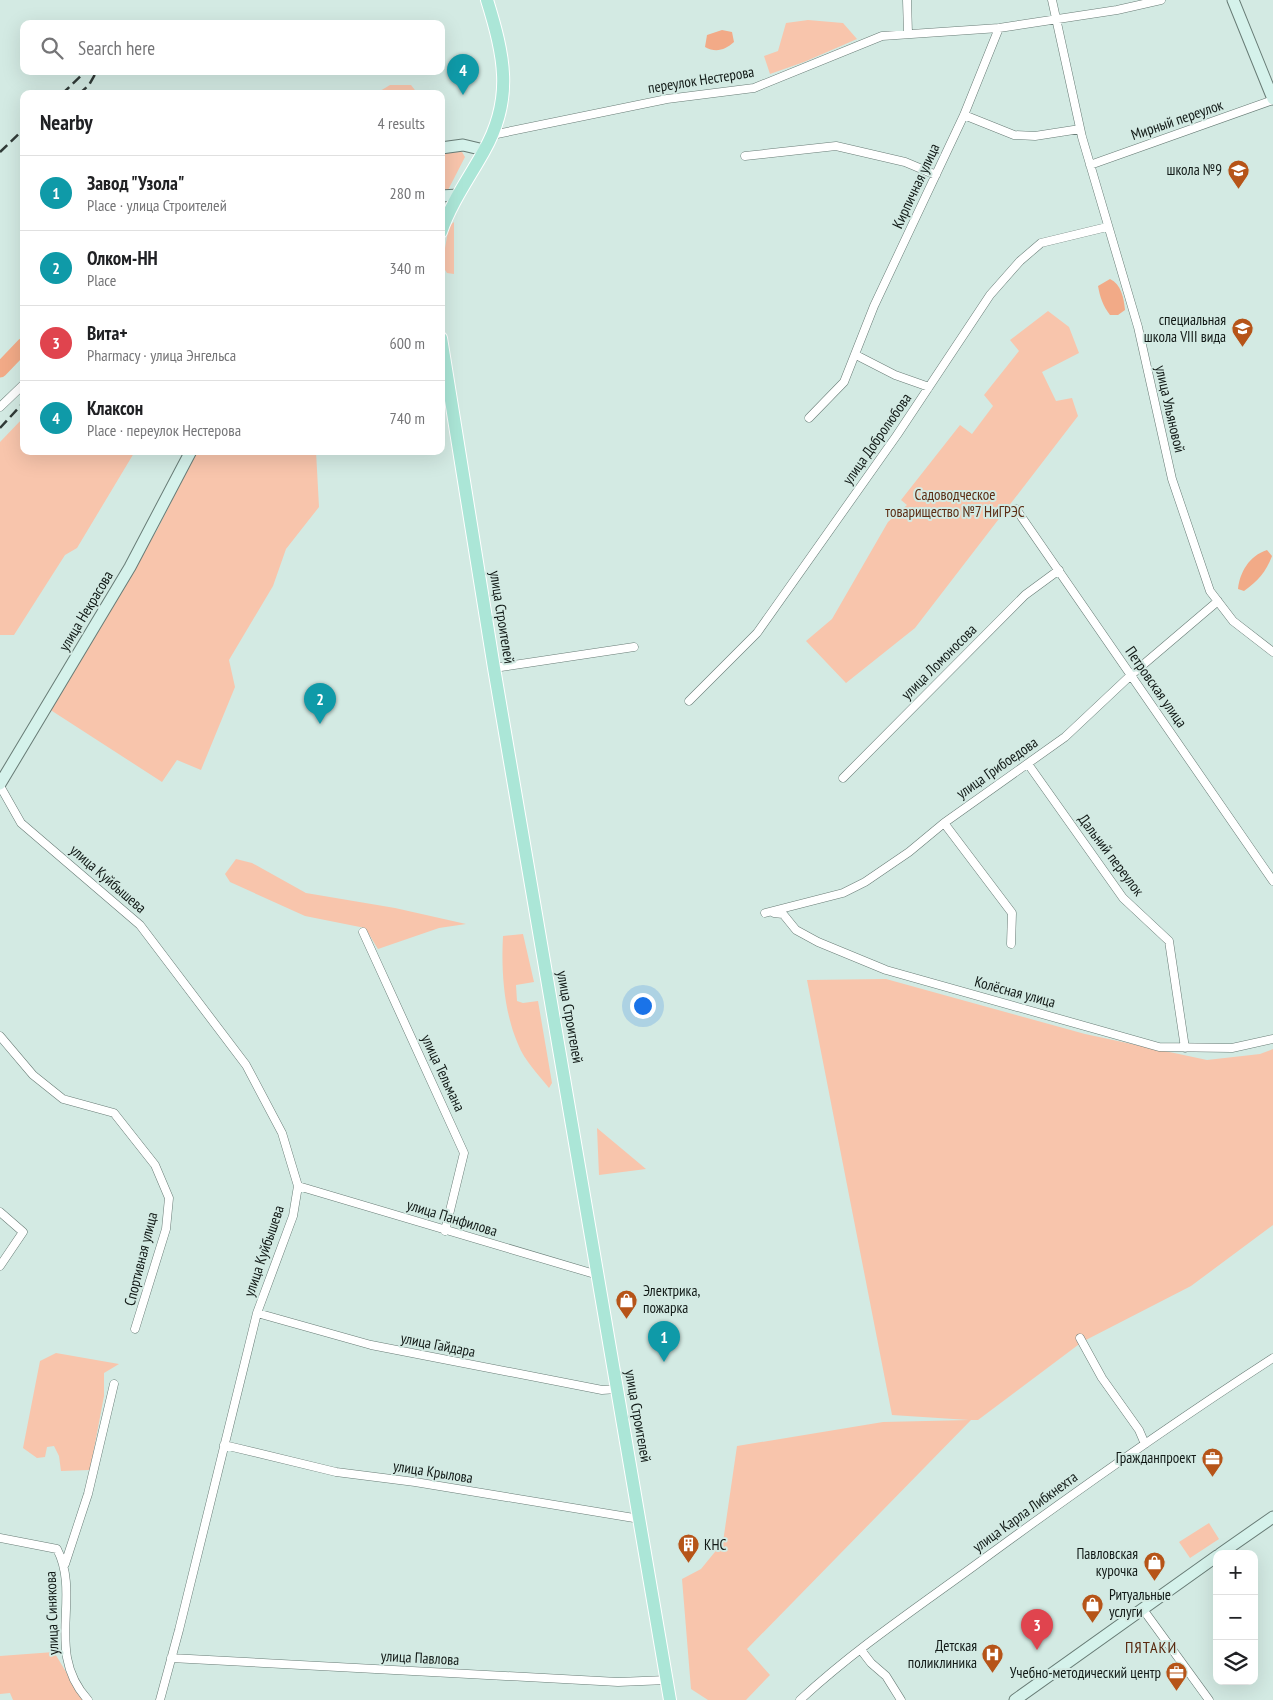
<!DOCTYPE html>
<meta charset="utf-8">
<style>
body{margin:0;font-family:"PT Sans Narrow",sans-serif;background:#f6f6f6;color:#202124}
.controls{position:absolute;right:15px;bottom:15px;display:grid;overflow:hidden;border-radius:10px;box-shadow:0 5px 20px #0002}
.controls button{width:45px;height:45px;display:grid;place-items:center;padding:0;border:0;border-bottom:1px solid #e0e0e0;background:#fff;color:#202124;font:25px sans-serif}
.you{position:absolute;left:642px;top:1005px;width:18px;height:18px;margin:-12px;border:4px solid #fff;border-radius:50%;background:#1a73e8;box-shadow:0 0 0 8px #1a73e833}
.badge{display:grid;place-items:center;width:32px;height:32px;border-radius:50%;background:#0f766e;color:#fff;font-size:16px;font-weight:700}
.pin{position:absolute;translate:-50% -41px;filter:drop-shadow(0 1px 2px #0008)}
.pin::after{content:'';position:absolute;top:26px;width:18px;height:15px;background:inherit;clip-path:polygon(0 0,100% 0,50% 100%)}
.list{margin:0;padding:0;list-style:none}
h2{display:flex;justify-content:space-between;align-items:center;height:65px;margin:0;padding:0 20px;font-size:21px}
h2 small{font-size:16px;font-weight:400;color:#757577}
.list li{display:grid;grid-template-columns:32px 1fr auto;gap:15px;align-items:center;box-sizing:border-box;height:75px;padding:0 20px;border-top:1px solid #e0e0e0}
.list b{display:block;font-size:19px;white-space:nowrap}
.list p{margin:0;font-size:16px;white-space:nowrap;color:#757577}
.list em{font-size:16px;font-style:normal;color:#757577}
.icon{flex:none;width:28px;height:28px;fill:none;stroke:currentColor;stroke-width:2;stroke-linecap:round;stroke-linejoin:round}
.map{position:relative;flex:none;width:1273px;height:1700px;overflow:hidden}
.search{position:absolute;background:#fff;box-shadow:0 5px 20px #0002;left:20px;top:20px;width:425px;height:55px;display:flex;align-items:center;gap:12px;box-sizing:border-box;padding:0 18px;border-radius:10px;color:#757577;font-size:19px}
.panel{position:absolute;background:#fff;box-shadow:0 5px 20px #0002;left:20px;top:90px;width:425px;height:365px;border-radius:10px}
.map>svg:first-child{display:block}
.green{fill:#f8c5ac}
.water{fill:#f2aa87}
.lines{fill:none;stroke-linecap:round;stroke-linejoin:round}
.river{stroke:#f2aa87;stroke-width:15}
.street-casing{stroke:#687c76;stroke-width:9}
.secondary-casing{stroke:#687c76;stroke-width:13}
.primary-casing{stroke:#fff;stroke-width:14}
.street{stroke:#fff;stroke-width:8}
.secondary{stroke:#d5f2eb;stroke-width:11}
.primary{stroke:#abe6d7;stroke-width:12}
.rail{stroke:#313b38;stroke-width:2.5;stroke-dasharray:10 5;stroke-linecap:butt}
.labels{text-anchor:middle;stroke-width:4;stroke-linejoin:round;paint-order:stroke}
.street-label{font-size:15px;fill:#111916;stroke:#d3eae3}
.poi-label{font-size:15px;fill:#111916;stroke:#d3eae3;text-anchor:end}
.park-label{font-size:15px;fill:#5b2d14;stroke:#d3eae3}
.neighbourhood-label{font-size:16px;letter-spacing:1px;fill:#58280e;stroke:#d3eae3}
</style>
<div class="map">
<svg width="1273" height="1700" viewBox="0 0 1273 1700">
<rect width="100%" height="100%" fill="#d3eae3"/>
<!-- green -->
<path class="green" d="M 808,20 L 843,23 L 857,39 L 804,62 L 770,74 L 764,56 L 778,51 L 786,23 Z
M 390,85 L 411,85 L 418,94 L 375,94 Z
M 462,152 L 465,157 L 448,190 L 441,189 L 441,153 Z
M 454,222 L 454,274 L 447,273 L 442,265 L 449,226 Z
M 1048,311 L 1069,327 L 1079,353 L 1042,372 L 1056,401 L 1072,398 L 1078,416 L 915,628 L 846,683 L 806,641 L 832,619 L 888,522 L 907,505 L 901,500 L 960,425 L 972,434 L 993,406 L 984,395 L 1019,351 L 1010,340 Z
M 24,417 L 24,451 L 132,451 L 134,453 L 77,548 L 65,555 L 14,635 L 0,635 L 0,442 Z
M 197,451 L 316,451 L 319,507 L 286,549 L 273,586 L 229,660 L 235,687 L 201,770 L 177,760 L 162,782 L 49,709 L 157,530 Z
M 236,859 L 252,863 L 306,893 L 395,908 L 466,924 L 439,928 L 378,949 L 365,928 L 305,916 L 230,882 L 225,874 Z
M 523,934 L 534,982 L 516,985 L 517,1001 L 523,1003 L 538,1001 L 552,1083 L 549,1088 C 538,1074 524,1060 518,1044 C 504,1012 501,971 503,936 Z
M 886,979 L 1085,1034 L 1207,1060 L 1260,1054 L 1273,1049 L 1273,1225 L 1191,1286 L 1082,1342 L 978,1420 L 971,1420 L 747,1649 L 770,1675 L 746,1700 L 708,1700 L 691,1689 L 682,1579 L 701,1569 L 723,1542 L 737,1446 L 883,1422 L 969,1420 L 892,1415 L 807,980 Z
M 597,1128 L 646,1169 L 599,1175 Z
M 56,1353 L 119,1364 L 104,1373 L 104,1396 L 90,1470 L 61,1471 L 59,1456 L 54,1446 L 47,1447 L 45,1457 L 37,1458 L 23,1448 L 40,1361 Z
M 1209,1523 L 1219,1539 L 1190,1558 L 1179,1542 Z
M 54,1652 L 83,1700 L 13,1700 L 10,1693 L 0,1694 L 0,1656 Z"/>
<!-- water -->
<path class="water" d="M 722,30 L 732,32 L 734,42 C 725,50 716,53 705,47 L 707,35 Z
M 1110,279 C 1121,284 1124,298 1125,310 L 1118,315 L 1110,315 C 1103,306 1100,297 1098,286 Z
M 1267,550 L 1272,556 C 1266,572 1258,581 1244,591 L 1238,589 C 1240,572 1249,556 1267,550 Z"/>
<g class="lines">
<!-- river -->
<path class="river" d="M 0,370 L 24,345"/>
<defs>
<path id="street" d="M 907,0 L 908,33
M 1052,0 L 1082,137 L 1138,327 L 1172,479 L 1210,591 L 1233,621 L 1273,652
M 964,115 L 1014,135 L 1035,136 L 1080,129
M 492,135 L 667,99 L 754,88 L 882,36 L 999,28 L 1117,10 L 1161,0
M 745,156 L 836,146 L 905,162 L 936,175
M 1090,165 L 1273,100
M 856,355 L 895,375 L 929,387
M 0,407 L 24,384
M 809,418 L 844,382 L 874,306 L 964,115 L 999,28
M 1016,509 L 1273,881
M 494,668 L 634,647
M 689,701 L 757,633 L 897,435 L 990,295 L 1020,261 L 1041,243 L 1107,227
M 1028,764 L 1123,898 L 1169,941 L 1185,1048
M 843,778 L 1025,595 L 1059,570
M 0,786 L 21,823 L 140,925 L 246,1065 L 282,1133 L 298,1186 L 293,1216 L 257,1313 L 179,1630 L 160,1700
M 944,823 L 1012,913 L 1011,944
M 765,913 L 843,893 L 865,882 L 909,852 L 944,823 L 1065,737 L 1131,675 L 1218,601
M 774,913 L 783,914 L 796,930 L 818,942 L 886,970 L 1159,1047 L 1232,1048 L 1273,1039
M 363,932 L 464,1153 L 445,1231
M 0,1036 L 33,1075 L 63,1099 L 114,1113 L 155,1165 L 169,1198 L 166,1229 L 135,1329
M 298,1186 L 598,1275
M 0,1212 L 23,1232 L 0,1266
M 257,1313 L 371,1345 L 602,1390 L 617,1389
M 1080,1338 L 1102,1378 L 1139,1430 L 1145,1444
M 224,1445 L 336,1472 L 415,1482 L 640,1519
M 0,1538 L 57,1549 C 82,1597 44,1652 88,1700
M 65,1564 L 88,1494 L 114,1384
M 1142,1608 L 1209,1700
M 861,1650 L 871,1663 L 886,1676 L 901,1700
M 171,1658 L 618,1682 L 667,1680
M 800,1700 C 854,1650 915,1609 974,1566 C 1072,1494 1171,1424 1273,1358"/>
<path id="secondary" d="M 1233,0 L 1273,99
M 441,148 L 463,145 L 484,150
M 441,196 L 458,195
M 0,784 L 130,567 L 191,451
M 1220,1554 L 1273,1517
M 1015,1700 L 1217,1556"/>
<path id="primary" d="M 441,232 C 451,203 469,178 484,151 C 514,98 504,55 487,0
M 441,338 L 494,668 L 670,1700"/>
</defs>
<!-- street casing -->
<use href="#street" class="street-casing"/>
<!-- secondary casing -->
<use href="#secondary" class="secondary-casing"/>
<!-- primary casing -->
<use href="#primary" class="primary-casing"/>
<!-- street -->
<use href="#street" class="street"/>
<!-- secondary -->
<use href="#secondary" class="secondary"/>
<!-- primary -->
<use href="#primary" class="primary"/>
<!-- rail -->
<path class="rail" d="M 62,94 L 86,71
M 79,94 L 89,85 L 97,71
M 0,152 L 24,129
M 0,428 L 24,402"/>
</g>
<!-- icons -->
<defs>
<symbol id="school-pin" viewBox="-11 -11 22 30"><path d="M0 17L-7.5 6A9.5 9.5 0 1 1 7.5 6Z" fill="#b65418" stroke="#d3eae3"/><path d="M0-5L7-2L0 1L-7-2ZM-4 1L0 2.5L4 1V4Q0 6-4 4Z" fill="#fff"/></symbol>
<symbol id="shop-pin" viewBox="-11 -11 22 30"><path d="M0 17L-7.5 6A9.5 9.5 0 1 1 7.5 6Z" fill="#b65418" stroke="#d3eae3"/><path d="M-5-2.5h2.3a2.7 3.5 0 0 1 5.4 0H5L5.5 6h-11ZM-1.5-2.5h3a1.5 2.3 0 0 0-3 0Z" fill="#fff"/></symbol>
<symbol id="office-pin" viewBox="-11 -11 22 30"><path d="M0 17L-7.5 6A9.5 9.5 0 1 1 7.5 6Z" fill="#b65418" stroke="#d3eae3"/><path d="M-6-3h4V-5.5h4V-3h4V5H-6ZM-1-4.5V-3h2v-1.5ZM-6 0V1H6V0Z" fill="#fff"/></symbol>
<symbol id="building-pin" viewBox="-11 -11 22 30"><path d="M0 17L-7.5 6A9.5 9.5 0 1 1 7.5 6Z" fill="#b65418" stroke="#d3eae3"/><path d="M-4-6H4V6H1V3H-1V6H-4ZM-2.5-4.3h1.7v1.8h-1.7ZM.8-4.3h1.7v1.8H.8ZM-2.5-1h1.7V.8h-1.7ZM.8-1h1.7V.8H.8Z" fill="#fff"/></symbol>
<symbol id="hospital-pin" viewBox="-11 -11 22 30"><path d="M0 17L-7.5 6A9.5 9.5 0 1 1 7.5 6Z" fill="#b65418" stroke="#d3eae3"/><path d="M-5-5h3v3.5h4V-5h3V5h-3V1.5h-4V5h-3Z" fill="#fff"/></symbol>
</defs>
<g fill-rule="evenodd">
<use href="#school-pin" x="1226" y="158" width="25" height="34"/>
<use href="#school-pin" x="1230" y="316" width="25" height="34"/>
<use href="#shop-pin" x="614" y="1288" width="25" height="34"/>
<use href="#office-pin" x="1200" y="1446" width="25" height="34"/>
<use href="#building-pin" x="676" y="1532" width="25" height="34"/>
<use href="#shop-pin" x="1142" y="1550" width="25" height="34"/>
<use href="#shop-pin" x="1080" y="1592" width="25" height="34"/>
<use href="#hospital-pin" x="980" y="1642" width="25" height="34"/>
<use href="#office-pin" x="1164" y="1660" width="25" height="34"/>
</g>
<g class="labels">
<!-- street labels -->
<g class="street-label">
<text transform="translate(701 80) rotate(-9)" y="5">переулок Нестерова</text>
<text transform="translate(1177 120) rotate(-19)" y="5">Мирный переулок</text>
<text transform="translate(916 186) rotate(-65)" y="5">Кирпичная улица</text>
<text transform="translate(1170 409) rotate(77)" y="5">улица Ульяновой</text>
<text transform="translate(877 439) rotate(-55)" y="5">улица Добролюбова</text>
<text transform="translate(86 611) rotate(-59)" y="5">улица Некрасова</text>
<text transform="translate(502 617) rotate(81)" y="5">улица Строителей</text>
<text transform="translate(939 662) rotate(-45)" y="5">улица Ломоносова</text>
<text transform="translate(1156 687) rotate(55)" y="5">Петровская улица</text>
<text transform="translate(997 768) rotate(-35)" y="5">улица Грибоедова</text>
<text transform="translate(1111 855) rotate(53)" y="5">Дальний переулок</text>
<text transform="translate(108 879) rotate(41)" y="5">улица Куйбышева</text>
<text transform="translate(1015 992) rotate(15)" y="5">Колёсная улица</text>
<text transform="translate(570 1017) rotate(80)" y="5">улица Строителей</text>
<text transform="translate(443 1073) rotate(65)" y="5">улица Тельмана</text>
<text transform="translate(452 1218) rotate(17)" y="5">улица Панфилова</text>
<text transform="translate(264 1251) rotate(-71)" y="5">улица Куйбышева</text>
<text transform="translate(141 1259) rotate(-76)" y="5">Спортивная улица</text>
<text transform="translate(438 1345) rotate(11)" y="5">улица Гайдара</text>
<text transform="translate(638 1416) rotate(80)" y="5">улица Строителей</text>
<text transform="translate(433 1472) rotate(9)" y="5">улица Крылова</text>
<text transform="translate(1025 1512) rotate(-36)" y="5">улица Карла Либкнехта</text>
<text transform="translate(52 1613) rotate(-92)" y="5">улица Синякова</text>
<text transform="translate(420 1658) rotate(3)" y="5">улица Павлова</text>
</g>
<!-- poi labels -->
<g class="poi-label">
<text x="1222" y="175">школа №9</text>
<text x="1226" y="325">специальная<tspan x="1226" dy="17">школа VIII вида</tspan></text>
<text x="643" y="1296" text-anchor="start">Электрика,<tspan x="643" dy="17">пожарка</tspan></text>
<text x="1196" y="1463">Гражданпроект</text>
<text x="704" y="1550" text-anchor="start">КНС</text>
<text x="1138" y="1559">Павловская<tspan x="1138" dy="17">курочка</tspan></text>
<text x="1109" y="1600" text-anchor="start">Ритуальные<tspan x="1109" dy="17">услуги</tspan></text>
<text x="977" y="1651">Детская<tspan x="977" dy="17">поликлиника</tspan></text>
<text x="1161" y="1678">Учебно-методический центр</text>
</g>
<!-- park labels -->
<g class="park-label">
<text x="955" y="500">Садоводческое<tspan x="955" dy="17">товарищество №7 НиГРЭС</tspan></text>
</g>
<!-- neighbourhood labels -->
<g class="neighbourhood-label">
<text x="1151" y="1653">ПЯТАКИ</text>
</g>
</g>
</svg>
<div class="controls">
<button>+</button>
<button>−</button>
<button><svg class="icon" aria-label="layers" viewBox="0 0 24 24"><path d="M12 4l9 5-9 5-9-5zM3 14l9 5 9-5"/></svg></button>
</div>
<div class="you"></div>
<div class="pin badge" style="left:664px;top:1362px;background:#0f9aa8">1</div>
<div class="pin badge" style="left:320px;top:724px;background:#0f9aa8">2</div>
<div class="pin badge" style="left:1037px;top:1650px;background:#e0444e">3</div>
<div class="pin badge" style="left:463px;top:95px;background:#0f9aa8">4</div>
<div class="search"><svg class="icon" aria-label="search" viewBox="0 0 24 24"><circle cx="10" cy="10" r="6"/><path d="M15 15l6 6"/></svg>Search here</div>
<section class="panel">
<h2>Nearby<small>4 results</small></h2>
<ul class="list">
<li><span class="badge" style="background:#0f9aa8">1</span><div><b>Завод &quot;Узола&quot;</b><p>Place · улица Строителей</p></div><em>280 m</em></li>
<li><span class="badge" style="background:#0f9aa8">2</span><div><b>Олком-НН</b><p>Place</p></div><em>340 m</em></li>
<li><span class="badge" style="background:#e0444e">3</span><div><b>Вита+</b><p>Pharmacy · улица Энгельса</p></div><em>600 m</em></li>
<li><span class="badge" style="background:#0f9aa8">4</span><div><b>Клаксон</b><p>Place · переулок Нестерова</p></div><em>740 m</em></li>
</ul>
</section>
</div>
